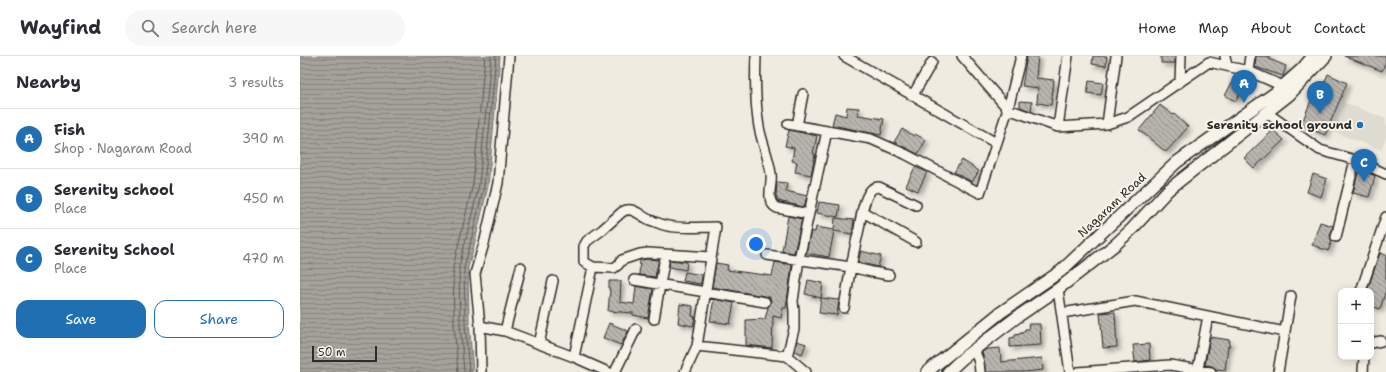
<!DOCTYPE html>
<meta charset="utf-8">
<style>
body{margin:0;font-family:"Shantell Sans",sans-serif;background:#f7f7f7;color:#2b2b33}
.controls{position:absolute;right:12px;bottom:12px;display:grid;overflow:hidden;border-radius:8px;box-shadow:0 2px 10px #0003}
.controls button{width:36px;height:36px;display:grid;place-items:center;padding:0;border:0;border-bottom:1px solid #e1e1e2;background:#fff;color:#2b2b33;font:20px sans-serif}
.scale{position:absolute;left:12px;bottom:10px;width:65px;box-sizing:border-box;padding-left:4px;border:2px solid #2b2b2b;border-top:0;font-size:11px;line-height:14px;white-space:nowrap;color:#2b2b2b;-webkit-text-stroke:3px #f7f3e8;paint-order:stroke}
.you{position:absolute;left:456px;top:188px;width:14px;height:14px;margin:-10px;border:3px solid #fff;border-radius:50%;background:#1a73e8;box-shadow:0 0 0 6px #1a73e833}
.badge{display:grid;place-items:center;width:26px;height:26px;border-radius:50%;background:#1f6fb2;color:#fff;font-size:13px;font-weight:700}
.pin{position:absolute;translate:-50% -33px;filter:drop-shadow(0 1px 2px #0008)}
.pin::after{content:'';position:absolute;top:21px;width:14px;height:12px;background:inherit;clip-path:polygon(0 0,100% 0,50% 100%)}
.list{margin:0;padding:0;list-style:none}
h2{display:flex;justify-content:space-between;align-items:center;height:52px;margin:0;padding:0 16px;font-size:17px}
h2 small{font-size:13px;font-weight:400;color:#7c7c81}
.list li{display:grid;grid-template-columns:26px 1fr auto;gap:12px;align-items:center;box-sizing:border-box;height:60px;padding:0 16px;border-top:1px solid #e1e1e2}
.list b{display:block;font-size:15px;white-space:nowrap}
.list p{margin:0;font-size:13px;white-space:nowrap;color:#7c7c81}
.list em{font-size:13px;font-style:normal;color:#7c7c81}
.actions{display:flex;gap:8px;padding:12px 16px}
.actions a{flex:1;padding:9px 0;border:1px solid #1f6fb2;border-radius:12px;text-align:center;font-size:14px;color:#1f6fb2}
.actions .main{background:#1f6fb2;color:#fff}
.icon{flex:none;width:22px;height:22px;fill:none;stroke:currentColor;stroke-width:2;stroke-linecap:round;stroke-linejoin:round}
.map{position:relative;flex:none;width:1086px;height:316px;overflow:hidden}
header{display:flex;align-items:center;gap:24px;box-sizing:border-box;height:56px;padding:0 20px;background:#fff;border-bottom:1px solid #e1e1e2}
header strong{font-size:19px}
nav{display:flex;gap:22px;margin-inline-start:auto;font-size:14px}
.search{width:280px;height:36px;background:#f7f7f7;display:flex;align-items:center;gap:10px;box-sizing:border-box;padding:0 14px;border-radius:22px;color:#7c7c81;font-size:15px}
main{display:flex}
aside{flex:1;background:#fff}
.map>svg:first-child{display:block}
.built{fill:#dedbd1}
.water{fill:url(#water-rules);stroke:#74726e}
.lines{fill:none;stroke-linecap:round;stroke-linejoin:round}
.shore{stroke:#5b5b57;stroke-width:1}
.building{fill:url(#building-back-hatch);stroke:#2b2b2b;filter:url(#shadow)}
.minor-casing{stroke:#2b2b2b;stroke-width:12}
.major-casing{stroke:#2b2b2b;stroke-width:14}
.minor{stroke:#f7f3e8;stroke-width:9}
.major{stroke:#f7f3e8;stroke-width:11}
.poi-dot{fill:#1f6fb2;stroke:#f7f3e8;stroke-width:1.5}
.labels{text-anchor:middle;stroke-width:4;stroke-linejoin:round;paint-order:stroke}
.poi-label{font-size:12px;font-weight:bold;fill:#2b2b2b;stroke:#f7f3e8;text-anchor:end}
.street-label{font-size:12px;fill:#2b2b2b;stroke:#f7f3e8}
</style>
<header>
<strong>Wayfind</strong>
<div class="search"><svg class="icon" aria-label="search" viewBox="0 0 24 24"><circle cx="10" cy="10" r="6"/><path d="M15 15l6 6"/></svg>Search here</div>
<nav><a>Home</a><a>Map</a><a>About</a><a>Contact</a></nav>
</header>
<main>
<aside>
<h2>Nearby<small>3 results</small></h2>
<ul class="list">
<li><span class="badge">A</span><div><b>Fish</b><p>Shop · Nagaram Road</p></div><em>390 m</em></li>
<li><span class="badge">B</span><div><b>Serenity school</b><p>Place</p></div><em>450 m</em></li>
<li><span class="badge">C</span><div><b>Serenity School</b><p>Place</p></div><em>470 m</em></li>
</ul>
<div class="actions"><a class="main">Save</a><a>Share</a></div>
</aside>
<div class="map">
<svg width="1086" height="316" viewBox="0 0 1086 316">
<defs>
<pattern id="water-rules" width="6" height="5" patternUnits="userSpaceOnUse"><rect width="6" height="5" fill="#a4a29a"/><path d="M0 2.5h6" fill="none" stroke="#86847e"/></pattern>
<pattern id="building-back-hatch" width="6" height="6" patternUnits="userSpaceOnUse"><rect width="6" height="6" fill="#b8b5ae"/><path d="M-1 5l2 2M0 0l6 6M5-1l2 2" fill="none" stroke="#96938e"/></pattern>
<filter id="shadow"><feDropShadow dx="3.5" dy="3.5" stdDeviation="2" flood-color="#0004"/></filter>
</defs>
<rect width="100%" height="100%" fill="#efebe0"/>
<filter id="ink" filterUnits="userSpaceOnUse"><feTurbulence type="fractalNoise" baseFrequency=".025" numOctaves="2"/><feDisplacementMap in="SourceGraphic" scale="8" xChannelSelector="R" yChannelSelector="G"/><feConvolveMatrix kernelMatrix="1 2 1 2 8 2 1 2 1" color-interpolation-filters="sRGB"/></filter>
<g filter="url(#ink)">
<!-- built -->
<path class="built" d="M 1043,46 L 1086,63 L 1086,81 L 1081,94 L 1031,75 Z"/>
<!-- water -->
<path class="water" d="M 0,0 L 200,0 L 188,130 L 173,194 L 168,211 L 169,266 L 173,316 L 0,316 Z"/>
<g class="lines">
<!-- shore -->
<path class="shore" d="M 158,316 L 154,267 L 153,211 L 173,128 L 185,0
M 164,316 L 160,267 L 159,211 L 179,129 L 191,0
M 169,316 L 165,267 L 164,211 L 169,193 L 184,130 L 196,0"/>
</g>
<!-- building -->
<path class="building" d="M 727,0 L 738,0 L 736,22 L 754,24 L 751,49 L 737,47 L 738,32 L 722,30 Z
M 793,0 L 807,0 L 806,10 L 792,8 Z
M 861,0 L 875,0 L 875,7 L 861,7 Z
M 956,0 L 970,0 L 969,3 L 986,10 L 983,20 L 955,11 Z
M 1044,0 L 1086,0 L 1086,5 L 1082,15 Z
M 936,18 L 948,21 L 936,45 L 925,40 Z
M 1028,18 L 1047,27 L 1025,79 L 1001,69 L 1014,37 L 1019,39 Z
M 789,25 L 803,27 L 801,39 L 787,37 Z
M 720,45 L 732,46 L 731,55 L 720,51 Z
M 860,49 L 873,59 L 874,58 L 888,71 L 866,96 L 839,74 Z
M 547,51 L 559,52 L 558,59 L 584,63 L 581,79 L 532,69 L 535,57 L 546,60 Z
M 602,73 L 614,80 L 615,78 L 626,84 L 618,98 L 594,86 Z
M 489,74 L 517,80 L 513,97 L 515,98 L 511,119 L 495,116 L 497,106 L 492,105 L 494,92 L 485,90 Z
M 973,74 L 984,84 L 954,112 L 944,102 Z
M 662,104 L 679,115 L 672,126 L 654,116 Z
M 615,111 L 627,116 L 618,135 L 606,130 Z
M 1059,112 L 1075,120 L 1069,141 L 1053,137 Z
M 1013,118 L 1027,123 L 1021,141 L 1007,136 Z
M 477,126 L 487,127 L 486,135 L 507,140 L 504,151 L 478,145 L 476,140 Z
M 519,146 L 540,149 L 538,161 L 517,157 Z
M 488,160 L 502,163 L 494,197 L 482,195 Z
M 535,162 L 554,164 L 552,178 L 534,175 L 529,201 L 506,197 L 511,175 L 515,176 L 516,171 L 534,174 Z
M 1020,166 L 1033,170 L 1030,180 L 1032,185 L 1028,195 L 1012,189 Z
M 561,195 L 581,200 L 578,211 L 558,206 Z
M 1080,197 L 1086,199 L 1086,234 L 1080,253 L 1071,250 L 1071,235 L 1067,235 Z
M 348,203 L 359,204 L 355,221 L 339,219 L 340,204 Z
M 370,204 L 387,206 L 386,214 L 369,211 Z
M 475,206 L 492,209 L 486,252 L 483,252 L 481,262 L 473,260 L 472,292 L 446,289 L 446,264 L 465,263 L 468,251 L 471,247 L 470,241 L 412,231 L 416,207 L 428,209 L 427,214 L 472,220 Z
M 385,216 L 402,219 L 401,228 L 383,225 Z
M 508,224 L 523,227 L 521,242 L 505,238 Z
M 309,225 L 321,225 L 320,246 L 334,248 L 336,230 L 353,233 L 348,262 L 333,259 L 333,257 L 308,255 L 310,234 L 309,234 Z
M 521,242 L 539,244 L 537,259 L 519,257 Z
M 414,243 L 434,247 L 430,268 L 410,265 Z
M 380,248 L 393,250 L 392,260 L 395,261 L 393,270 L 378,267 Z
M 815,256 L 817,291 L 803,292 L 800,257 Z
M 309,267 L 328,275 L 321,289 L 303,282 Z
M 728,268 L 740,268 L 741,289 L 710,291 L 710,282 L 715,281 L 715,279 L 720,278 L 720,277 L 723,277 L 723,275 L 725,275 L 725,273 L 729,273 Z
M 910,281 L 930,284 L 929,291 L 928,290 L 925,314 L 916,313 L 912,310 L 905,309 Z
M 497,285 L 506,288 L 502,298 L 495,295 Z
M 849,288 L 850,304 L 835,306 L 833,289 Z
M 700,292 L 701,306 L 742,302 L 743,314 L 725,316 L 686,316 L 682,296 L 687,293 Z"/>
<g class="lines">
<defs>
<path id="minor" d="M 456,0 C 455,24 455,47 459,71 C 462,87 469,102 471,118 C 473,129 464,145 477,152 L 509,158
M 544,0 L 696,87
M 662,0 L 708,53 L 758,71 L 807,68 L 828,61 L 909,6 L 948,15 L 983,30
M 925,0 L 927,10
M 948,15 L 950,0
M 880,26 L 881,0
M 613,39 L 632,6
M 967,57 L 1020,94 L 1055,104 L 1086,118
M 488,68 L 571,83 L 605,98 L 680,137 L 708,53 L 721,0
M 807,68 L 816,0
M 497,70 L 503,38
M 758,71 L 768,0
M 563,156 L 616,186
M 1036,181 L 1055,104
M 467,199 L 551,211 L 572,216 L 589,219
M 221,211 L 205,275 L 274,301 L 308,316
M 293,211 L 314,212 L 318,209 L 322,204 L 340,198 L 348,197 L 411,201
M 334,224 L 465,246
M 758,233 L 770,316
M 1061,235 L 1086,161
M 544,252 C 548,225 553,199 559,173 C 561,161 563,144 571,134 C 573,132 576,131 579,131 L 616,149
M 762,257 L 835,245 L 985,276
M 354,263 L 364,206
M 180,270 L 205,275
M 1071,287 L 1081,285
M 239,288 L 253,225
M 397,290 L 487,300 L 506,316
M 674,293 L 679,306 L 680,316
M 487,300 L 494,273 L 494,255 L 493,245 L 499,203 L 527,75
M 274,301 L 293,211 L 284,206 L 284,190 L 287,185 L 302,174 L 322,156 C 333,149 341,161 350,164 C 356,166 362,169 368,170 C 382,173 402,171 416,171 L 397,290 L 385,316
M 898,313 L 908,260
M 181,316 L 180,270 L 175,218 L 185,184 L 198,127 L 209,0
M 315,316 L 336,273
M 778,316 L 870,309 L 911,316
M 978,316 L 991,240
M 1063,316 L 1064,301"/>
<path id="major" d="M 627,316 L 700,257 L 761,215 L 877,106 L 975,37 L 1002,13 L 1013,0
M 648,316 L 663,302 L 717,261 L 758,233 L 816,188 L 832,173 L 868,134 L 989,39 L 1026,0"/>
</defs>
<!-- minor casing -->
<use href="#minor" class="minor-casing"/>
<!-- major casing -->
<use href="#major" class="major-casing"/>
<!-- minor -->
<use href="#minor" class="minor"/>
<!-- major -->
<use href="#major" class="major"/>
</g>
</g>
<!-- markers -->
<circle class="poi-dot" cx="1060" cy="69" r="4"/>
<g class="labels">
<!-- poi labels -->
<g class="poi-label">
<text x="1052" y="73">Serenity school ground</text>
</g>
<!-- street labels -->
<g class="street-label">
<text transform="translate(812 149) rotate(-43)" y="4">Nagaram Road</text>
</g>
</g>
</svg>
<div class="controls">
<button>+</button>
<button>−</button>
</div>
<div class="scale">50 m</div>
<div class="you"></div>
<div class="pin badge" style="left:944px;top:47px">A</div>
<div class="pin badge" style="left:1020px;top:58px">B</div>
<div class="pin badge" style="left:1064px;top:126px">C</div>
</div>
</main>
